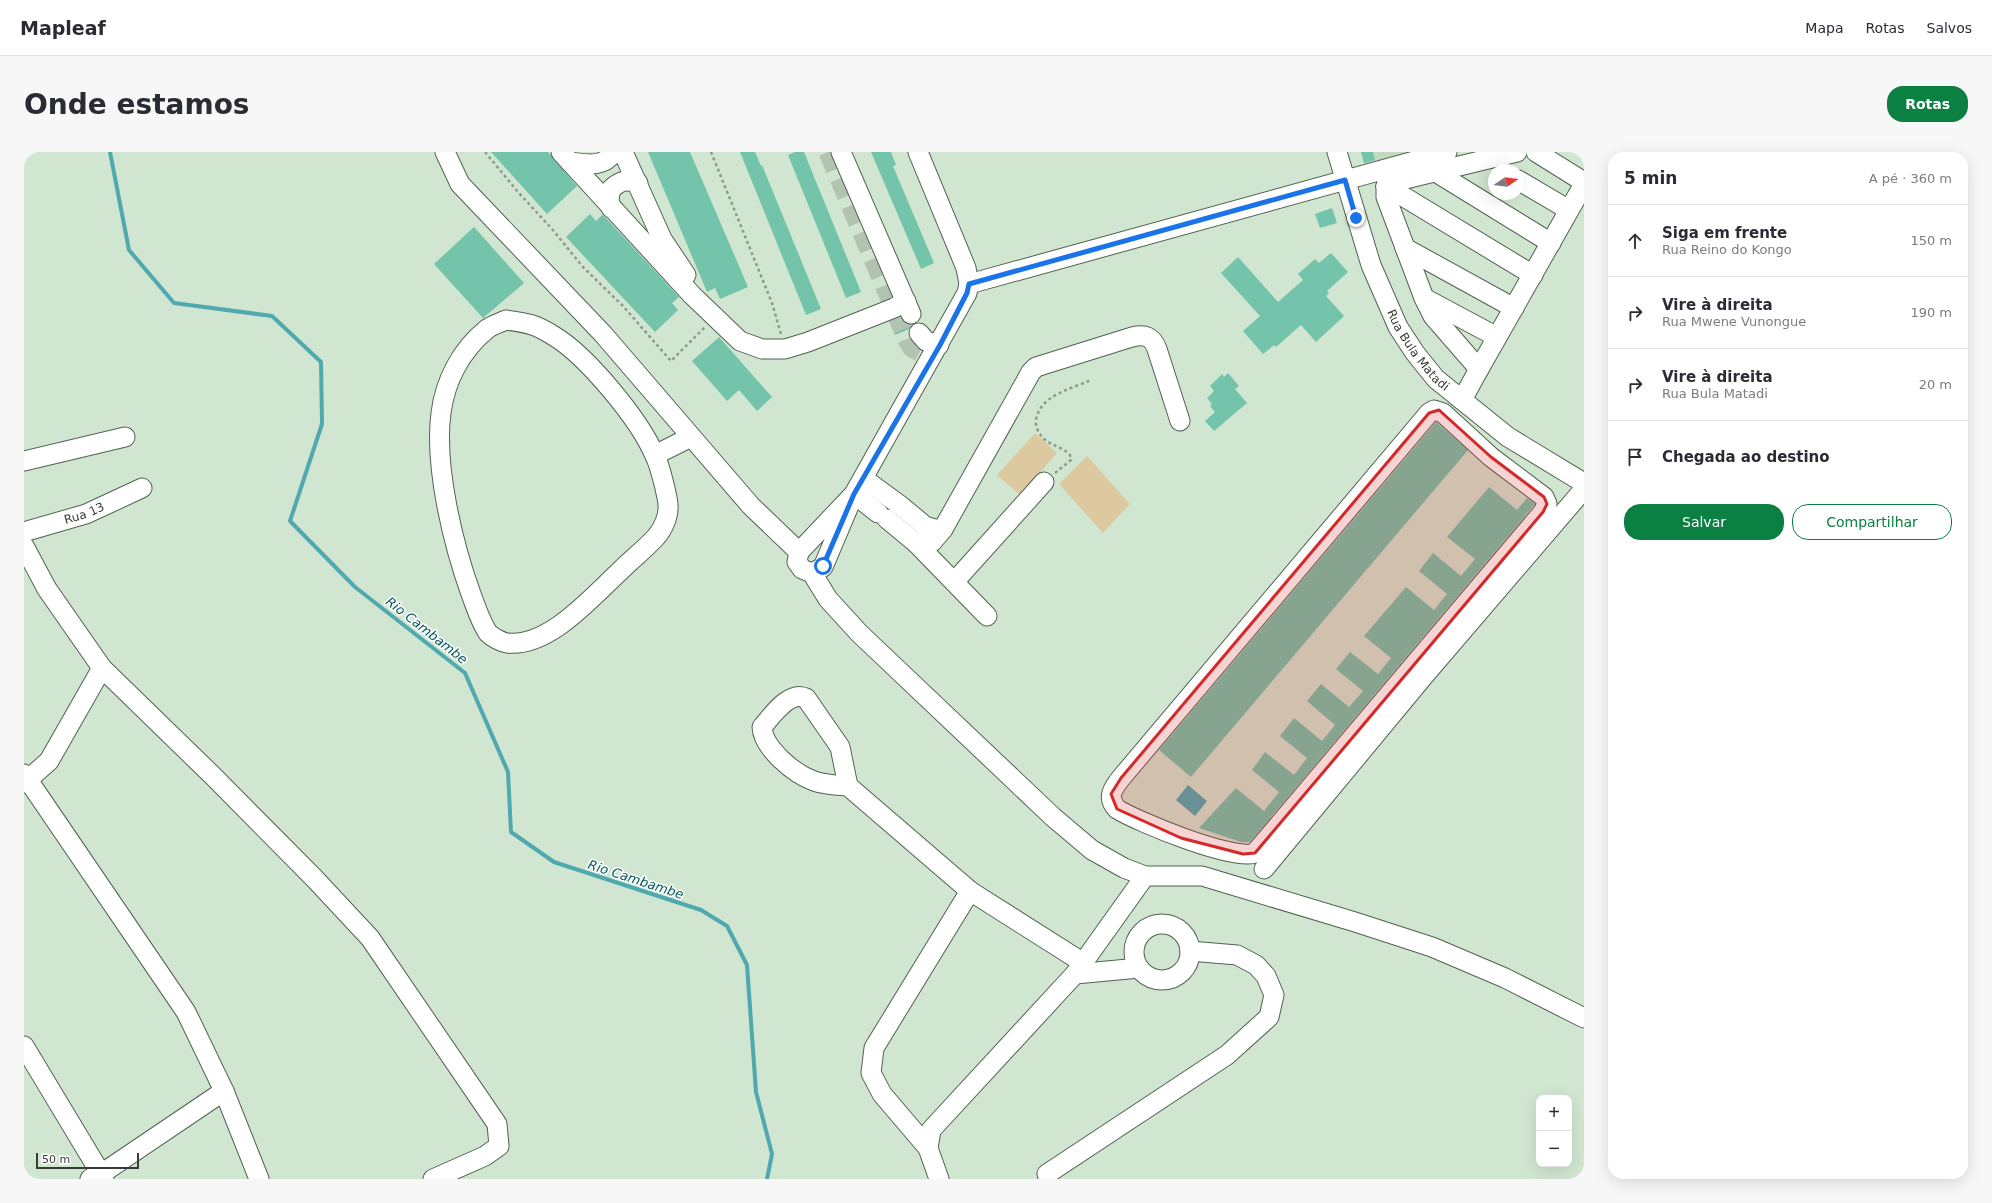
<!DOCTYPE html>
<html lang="pt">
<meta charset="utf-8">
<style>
body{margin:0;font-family:"DejaVu Sans",sans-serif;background:#f7f7f7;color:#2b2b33}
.controls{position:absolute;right:12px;bottom:12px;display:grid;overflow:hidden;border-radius:8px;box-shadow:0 4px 16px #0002}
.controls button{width:36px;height:36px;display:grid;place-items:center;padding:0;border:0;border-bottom:1px solid #e1e1e2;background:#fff;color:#2b2b33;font:20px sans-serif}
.compass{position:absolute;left:1464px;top:12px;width:36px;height:36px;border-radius:50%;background:#fff;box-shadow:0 4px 16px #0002;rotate:77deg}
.scale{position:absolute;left:12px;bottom:10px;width:103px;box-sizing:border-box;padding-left:4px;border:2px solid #353d34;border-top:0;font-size:11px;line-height:14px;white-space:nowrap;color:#353d34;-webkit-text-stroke:3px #fff;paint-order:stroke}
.stop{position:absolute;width:12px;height:12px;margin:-9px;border:3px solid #1a73e8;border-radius:50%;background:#fff}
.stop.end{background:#1a73e8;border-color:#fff;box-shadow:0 1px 4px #0008}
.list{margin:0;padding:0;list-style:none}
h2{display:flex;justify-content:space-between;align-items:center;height:52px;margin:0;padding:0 16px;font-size:17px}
h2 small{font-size:13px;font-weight:400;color:#7c7c81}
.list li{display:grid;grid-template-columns:26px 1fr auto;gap:12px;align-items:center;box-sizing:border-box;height:72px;padding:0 16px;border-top:1px solid #e1e1e2}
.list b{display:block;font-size:15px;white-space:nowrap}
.list p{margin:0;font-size:13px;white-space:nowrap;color:#7c7c81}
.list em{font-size:13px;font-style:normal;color:#7c7c81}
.actions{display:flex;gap:8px;padding:12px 16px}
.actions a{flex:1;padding:9px 0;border:1px solid #0b8043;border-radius:16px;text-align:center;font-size:14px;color:#0b8043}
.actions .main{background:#0b8043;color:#fff}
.icon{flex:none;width:22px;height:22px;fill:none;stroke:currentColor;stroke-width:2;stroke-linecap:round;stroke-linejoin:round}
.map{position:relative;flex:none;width:1560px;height:1027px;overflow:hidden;border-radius:16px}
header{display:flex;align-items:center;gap:24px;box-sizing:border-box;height:56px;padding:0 20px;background:#fff;border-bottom:1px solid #e1e1e2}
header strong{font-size:19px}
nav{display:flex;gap:22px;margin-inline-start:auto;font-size:14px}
.intro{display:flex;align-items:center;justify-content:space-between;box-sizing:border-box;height:96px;padding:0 24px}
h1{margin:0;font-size:28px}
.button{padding:10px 18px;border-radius:16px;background:#0b8043;color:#fff;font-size:14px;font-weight:700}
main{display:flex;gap:24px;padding:0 24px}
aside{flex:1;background:#fff;border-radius:16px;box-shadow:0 4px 16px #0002}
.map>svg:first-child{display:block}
.built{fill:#c1dabf}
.green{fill:#dcc9a0}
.water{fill:#4fa9af}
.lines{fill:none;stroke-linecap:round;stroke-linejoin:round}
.stream{stroke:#4fa9af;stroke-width:4}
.building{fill:#74c3ab}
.minor-tunnel{stroke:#b2c4b1;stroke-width:19;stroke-dasharray:19 10;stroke-linecap:butt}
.minor-casing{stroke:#506250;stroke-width:21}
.path{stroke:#8c9b8b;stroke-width:2.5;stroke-dasharray:3 3;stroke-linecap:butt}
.minor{stroke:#fff;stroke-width:19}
.route{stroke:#1a73e8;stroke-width:5}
.marked{fill:#d62828;fill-opacity:0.2;stroke:#d62828;stroke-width:3;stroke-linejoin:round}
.labels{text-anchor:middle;stroke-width:3;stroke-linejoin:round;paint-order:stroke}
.street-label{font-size:12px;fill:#353d34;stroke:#fff}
.water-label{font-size:13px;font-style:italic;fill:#05585c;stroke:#fff}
</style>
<header>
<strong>Mapleaf</strong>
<nav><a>Mapa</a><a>Rotas</a><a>Salvos</a></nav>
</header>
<div class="intro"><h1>Onde estamos</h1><a class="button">Rotas</a></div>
<main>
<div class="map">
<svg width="1560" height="1027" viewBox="0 0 1560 1027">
<rect width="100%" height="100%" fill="#d1e6d0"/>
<!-- built -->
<path class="built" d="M 1337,0 L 1411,0 L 1343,19 Z"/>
<!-- green -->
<path class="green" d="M 1011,281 L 1033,301 L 996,343 L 973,323 Z
M 1063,304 L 1106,352 L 1079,381 L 1035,332 Z"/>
<!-- water -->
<path class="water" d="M 1164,633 L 1183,649 L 1171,664 L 1152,648 Z"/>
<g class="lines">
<!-- stream -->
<path class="stream" d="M 86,0 L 105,98 L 150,151 L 248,164 L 297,210 L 298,272 L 266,369 L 331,435 L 441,521 L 484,620 L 487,680 L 530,710 L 677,758 L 703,774 L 723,813 L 732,940 L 748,1002 L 743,1027"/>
</g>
<!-- building -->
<path class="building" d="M 467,0 L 524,0 L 553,34 L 523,62 Z
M 624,0 L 666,0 L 724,135 L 696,147 L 691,136 L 683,140 Z
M 716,0 L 731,0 L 737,14 L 738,13 L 797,157 L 782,163 Z
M 771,0 L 780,0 L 837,140 L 822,146 L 764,3 Z
M 847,0 L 867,0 L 872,13 L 869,14 L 910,111 L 897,117 Z
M 1337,0 L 1349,0 L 1351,8 L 1340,11 Z
M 1308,56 L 1313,71 L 1296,76 L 1291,62 Z
M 566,62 L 572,69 L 578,63 L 581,65 L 655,145 L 648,151 L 654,158 L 631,180 L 542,85 Z
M 450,75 L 500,131 L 459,166 L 410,112 Z
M 1307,101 L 1324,120 L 1303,139 L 1305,141 L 1302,144 L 1320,164 L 1292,190 L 1277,173 L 1252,195 L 1250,193 L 1239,202 L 1219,179 L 1236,164 L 1197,121 L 1214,105 L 1254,150 L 1279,128 L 1274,122 L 1291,107 L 1295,111 Z
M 877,167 L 881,171 L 888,173 L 885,177 L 871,183 L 866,171 Z
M 695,185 L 748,245 L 733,259 L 715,238 L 703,249 L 668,209 Z
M 1204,221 L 1215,234 L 1211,237 L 1223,251 L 1190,279 L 1181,269 L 1191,260 L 1186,254 L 1188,252 L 1183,246 L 1190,239 L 1186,234 L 1198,222 L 1200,225 Z
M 1412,270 L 1444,298 L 1167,625 L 1135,598 Z
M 1465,335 L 1493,358 L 1503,346 L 1511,352 L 1226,690 L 1217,690 L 1175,676 L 1212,636 L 1240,659 L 1255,640 L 1228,618 L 1241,600 L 1270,623 L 1283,606 L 1256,584 L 1270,566 L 1298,589 L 1311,573 L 1283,549 L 1297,532 L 1325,555 L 1339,539 L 1312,517 L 1326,500 L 1354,522 L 1367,506 L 1340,484 L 1382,435 L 1410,458 L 1423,442 L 1395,419 L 1409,401 L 1437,424 L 1451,407 L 1423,385 Z"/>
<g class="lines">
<!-- minor-tunnel -->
<path class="minor-tunnel" d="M 804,0 L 883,188 L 888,196 L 907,206"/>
<defs>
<g id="minor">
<path d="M 421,0 L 436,32 L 579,182 L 727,354 L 775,400"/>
<path d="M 537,0 L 668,143 L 716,189 L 738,197 L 761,197 L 784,190 L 870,156 L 882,149"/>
<path d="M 599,0 L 638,87 L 662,123"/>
<path d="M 817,0 L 887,162"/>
<path id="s1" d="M 1313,0 L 1347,113 L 1374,175 L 1391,201 L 1412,227 L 1484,285 L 1560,331"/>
<path d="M 1512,0 L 1560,30"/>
<path d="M 546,10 C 562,12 580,16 590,0"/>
<path d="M 1410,19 L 1527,91"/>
<path d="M 1494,28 L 1545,58"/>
<path d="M 1362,34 L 1362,45 L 1400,146 L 1409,164 L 1455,217 L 1560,32"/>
<path d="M 1362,34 L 1509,123"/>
<path d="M 1362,34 L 1373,29 L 1493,0"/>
<path d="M 587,56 L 585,47 L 587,37 C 596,29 602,27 614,31"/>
<path d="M 1381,96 L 1490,156"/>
<path d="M 945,132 L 1423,0"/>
<path d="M 1400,146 L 1473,185"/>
<path d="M 482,168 C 504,171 511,172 530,184 C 563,204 616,268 631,304 C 636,314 638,325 641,336 C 642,342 644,348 644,353 C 645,364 639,377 632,385 C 621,397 607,408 595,420 C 567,446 524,496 483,491 C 477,490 468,485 464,481 C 456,469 452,455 447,442 C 429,392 410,314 417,261 C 421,229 437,198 463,177 C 468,173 476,171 482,168 Z"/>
<path d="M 895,181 L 902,189 L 915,193"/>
<path d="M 1438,248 L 1455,217"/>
<path d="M 1410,258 L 1419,261 L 1467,305 L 1520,345 L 1523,352 L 1519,360 L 1231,701 C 1209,709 1114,670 1093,657 C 1082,646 1089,636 1097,626 L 1405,261 Z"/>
<path d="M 631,303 L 667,285"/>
<path d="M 0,309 L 101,285"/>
<path d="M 840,327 L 877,354 L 901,374 L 911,377 L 919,377"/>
<path d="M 830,342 L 775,400 L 773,410 L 778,417 L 788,421 L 799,415 L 830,342 L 943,141 L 945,132 L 942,116 L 894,0"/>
<path d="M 830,342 L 854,361"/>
<path d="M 863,367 L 892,391 L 963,464"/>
<path id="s2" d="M 0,380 L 62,362 L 118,336"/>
<path d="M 892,391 L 908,390 L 919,377 L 1007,220 L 1012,215 L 1108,185 C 1121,182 1128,184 1133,197 L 1156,269"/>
<path d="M 0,394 L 23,437 L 78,516 L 190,625 L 291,727 L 346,786 L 473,972 L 475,994 L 461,1004 L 409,1027"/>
<path d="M 788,421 L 804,447 L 835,481 L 1029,665 L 1068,698 L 1100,716 L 1121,724 L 1178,724 L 1331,770 L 1408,795 L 1481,826 L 1560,866"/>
<path d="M 931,429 L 1020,330"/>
<path d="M 0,622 L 162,860 L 200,939 L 235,1027"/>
<path d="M 0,631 L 25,609 L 78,516"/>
<path d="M 824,634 L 816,595 L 782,546 C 765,538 748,564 738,575 C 739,596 770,622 790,629 C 801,633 813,633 824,634 L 946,739 L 1058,810"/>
<path d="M 1240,717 L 1399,525 L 1560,337"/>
<circle cx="1138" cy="800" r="28"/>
<path d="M 1051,822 L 1115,816"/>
<path d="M 0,894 L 80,1027"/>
<path d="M 904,996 L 858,942 L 847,921 L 850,896 L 946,739"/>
<path d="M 1023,1022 L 1203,903 L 1245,865 L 1250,843 L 1242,824 L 1232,813 L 1213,803 L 1166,799"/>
<path d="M 66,1027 L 77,1022 L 200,939"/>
<path d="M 915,1027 L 904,996 L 907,978 L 1051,822 L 1121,724"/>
</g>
</defs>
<!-- minor casing -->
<use href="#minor" class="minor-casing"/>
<!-- path -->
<path class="path" d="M 461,0 L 494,40 L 528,77 L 559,115 L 599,154 L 647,209 L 681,175
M 687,0 L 748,151 L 757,182
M 1031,321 L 1047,308 L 1046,303 C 1039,295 1028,294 1020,287 C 1015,282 1011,275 1012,268 C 1016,243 1047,237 1067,228"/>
<!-- minor -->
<use href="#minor" class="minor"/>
</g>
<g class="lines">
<!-- route -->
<path class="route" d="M 799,414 L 830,342 L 916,193 L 943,141 L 945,132 L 1321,28 L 1332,66"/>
</g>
<!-- marked area -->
<path class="marked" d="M 1415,258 L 1467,305 L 1520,345 L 1523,352 L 1519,360 L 1231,701 L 1219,702 L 1157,686 L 1093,657 L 1087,642 L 1097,626 L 1405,261 Z"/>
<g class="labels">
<!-- street labels -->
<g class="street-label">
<text dy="4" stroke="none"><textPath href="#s1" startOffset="216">Rua Bula Matadi</textPath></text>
<text dy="4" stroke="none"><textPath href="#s2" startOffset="63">Rua 13</textPath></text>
</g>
<!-- water labels -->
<g class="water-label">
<text transform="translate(403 478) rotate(38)" y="5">Rio Cambambe</text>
<text transform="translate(612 727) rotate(18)" y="5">Rio Cambambe</text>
</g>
</g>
</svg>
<div class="controls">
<button>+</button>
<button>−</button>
</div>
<svg class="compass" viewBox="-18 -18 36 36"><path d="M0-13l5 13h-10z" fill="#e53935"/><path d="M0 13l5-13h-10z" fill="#7c7c81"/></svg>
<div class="scale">50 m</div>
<div class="stop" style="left:799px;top:414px"></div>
<div class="stop end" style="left:1332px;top:66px"></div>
</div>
<aside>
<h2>5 min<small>A pé · 360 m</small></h2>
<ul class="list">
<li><svg class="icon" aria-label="ahead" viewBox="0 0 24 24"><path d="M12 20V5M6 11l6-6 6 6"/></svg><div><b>Siga em frente</b><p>Rua Reino do Kongo</p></div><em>150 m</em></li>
<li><svg class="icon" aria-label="right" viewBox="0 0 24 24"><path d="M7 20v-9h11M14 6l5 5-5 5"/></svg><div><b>Vire à direita</b><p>Rua Mwene Vunongue</p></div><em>190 m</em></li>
<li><svg class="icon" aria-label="right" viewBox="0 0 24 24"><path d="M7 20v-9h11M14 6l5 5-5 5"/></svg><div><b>Vire à direita</b><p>Rua Bula Matadi</p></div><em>20 m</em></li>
<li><svg class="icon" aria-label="arrive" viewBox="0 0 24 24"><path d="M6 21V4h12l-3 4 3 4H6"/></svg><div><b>Chegada ao destino</b></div></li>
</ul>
<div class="actions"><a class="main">Salvar</a><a>Compartilhar</a></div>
</aside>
</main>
